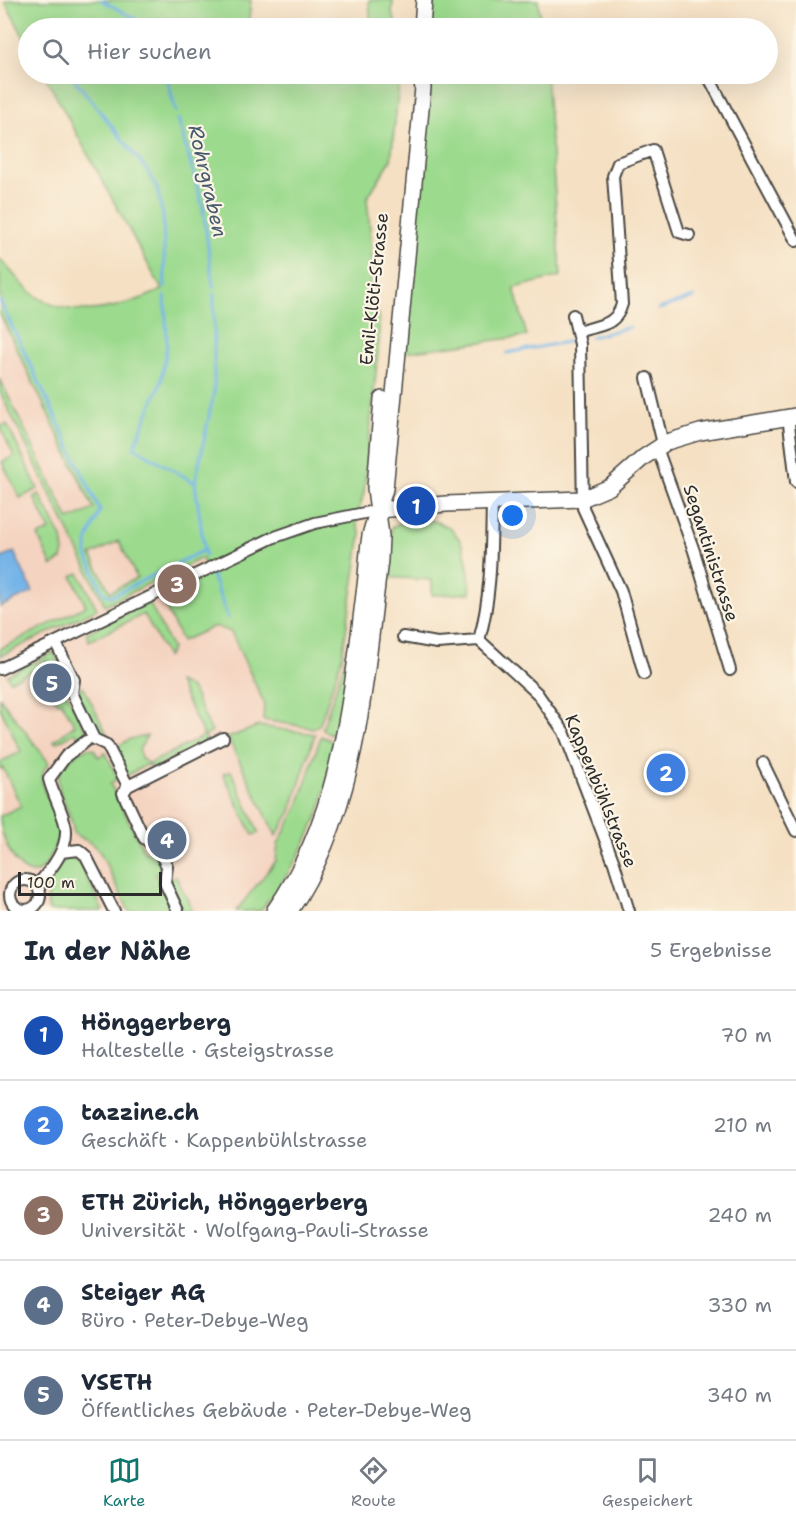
<!DOCTYPE html>
<html lang="de">
<meta charset="utf-8">
<style>
body{margin:0;font-family:"Shantell Sans",sans-serif;background:#f6f6f7;color:#1f2937}
.scale{position:absolute;left:18px;bottom:15px;width:144px;box-sizing:border-box;padding-left:6px;border:3px solid #2b2b2b;border-top:0;font-size:16px;line-height:21px;white-space:nowrap;color:#2b2b2b;-webkit-text-stroke:4px #fcf5e5;paint-order:stroke}
.you{position:absolute;left:513px;top:516px;width:21px;height:21px;margin:-15px;border:4px solid #fff;border-radius:50%;background:#1a73e8;box-shadow:0 0 0 9px #1a73e833}
.badge{display:grid;place-items:center;width:39px;height:39px;border-radius:50%;background:#0f766e;color:#fff;font-size:20px;font-weight:700}
.pin{position:absolute;translate:-50% -50%;border:3px solid #fff;box-shadow:0 2px 6px #0006}
.list{margin:0;padding:0;list-style:none}
h2{display:flex;justify-content:space-between;align-items:center;height:78px;margin:0;padding:0 24px;font-size:26px}
h2 small{font-size:20px;font-weight:400;color:#747a83}
.list li{display:grid;grid-template-columns:39px 1fr auto;gap:18px;align-items:center;box-sizing:border-box;height:90px;padding:0 24px;border-top:2px solid #e0e1e3}
.list b{display:block;font-size:22px;white-space:nowrap}
.list p{margin:0;font-size:20px;white-space:nowrap;color:#747a83}
.list em{font-size:20px;font-style:normal;color:#747a83}
.icon{flex:none;width:33px;height:33px;fill:none;stroke:currentColor;stroke-width:2;stroke-linecap:round;stroke-linejoin:round}
.map{position:relative;flex:none;width:796px;height:911px;overflow:hidden}
.search{position:absolute;background:#fff;box-shadow:0 6px 24px #0002;left:18px;right:18px;top:18px;height:66px;display:flex;align-items:center;gap:15px;box-sizing:border-box;padding:0 21px;border-radius:33px;color:#747a83;font-size:22px}
.sheet{height:528px;background:#fff}
nav{display:flex;justify-content:space-around;align-items:center;box-sizing:border-box;height:84px;border-top:2px solid #e0e1e3;background:#fff;font-size:16px;color:#747a83}
nav a{display:grid;justify-items:center;gap:3px}
nav .on{color:#0f766e}
.map>svg:first-child{display:block}
.built{fill:#f4d3c0}
.green{fill:#9cda8e;stroke:#64825c;stroke-width:1.5;fill-rule:evenodd}
.water{fill:#74b4e8;stroke:#50708a;stroke-width:1.5}
.lines{fill:none;stroke-linecap:round;stroke-linejoin:round}
.stream{stroke:#74b4e8;stroke-width:3}
.street-casing{stroke:#494642;stroke-width:14}
.secondary-casing{stroke:#494642;stroke-width:18}
.street{stroke:#fff;stroke-width:10}
.secondary{stroke:#fff;stroke-width:15}
.labels{text-anchor:middle;stroke-width:4.5;stroke-linejoin:round;paint-order:stroke}
.street-label{font-size:18px;fill:#2b2b2b;stroke:#fcf5e5}
.water-label{font-size:20px;font-style:italic;fill:#455b6d;stroke:#fcf5e5}
</style>
<div class="map">
<svg width="796" height="911" viewBox="0 0 796 911">
<rect width="100%" height="100%" fill="#fcf5e5"/>
<filter id="ink" filterUnits="userSpaceOnUse"><feTurbulence type="fractalNoise" baseFrequency=".0167" numOctaves="2"/><feDisplacementMap in="SourceGraphic" scale="12" xChannelSelector="R" yChannelSelector="G"/><feConvolveMatrix kernelMatrix="1 2 1 2 8 2 1 2 1" color-interpolation-filters="sRGB"/></filter>
<filter id="wash" filterUnits="userSpaceOnUse"><feTurbulence type="fractalNoise" baseFrequency=".008" numOctaves="4" result="noise"/><feDisplacementMap in="SourceGraphic" scale="24" xChannelSelector="R" yChannelSelector="G"/><feGaussianBlur stdDeviation="1.35" result="paint"/><feColorMatrix in="noise" values="0 0 0 0 0 0 0 0 0 0 0 0 0 0 0 0 0 1.4 0 .05"/><feComposite in="paint" operator="in"/></filter>
<g filter="url(#wash)">
<rect width="100%" height="100%" fill="#f5e0c3"/>
<!-- built -->
<path class="built" d="M 0,265 L 18,286 L 364,492 L 356,522 L 361,533 L 343,646 L 352,646 L 336,743 L 290,871 L 262,911 L 0,911 Z"/>
<!-- green -->
<path class="green" d="M 11,0 L 251,0 L 248,28 L 28,28 L 28,45 L 5,2 Z
M 369,0 L 393,0 L 392,13 L 398,28 L 371,28 Z
M 434,0 L 538,0 L 542,28 L 431,28 Z
M 44,74 L 400,74 L 391,160 L 367,198 L 372,252 L 370,291 L 379,316 L 379,341 L 364,492 L 356,522 L 361,533 L 356,568 L 342,657 L 320,724 L 314,728 L 263,720 L 264,703 L 231,632 L 215,626 L 182,641 L 160,597 L 208,574 L 202,558 L 105,605 L 0,392 L 0,379 L 69,520 L 94,509 L 0,314 L 0,259 C 11,270 20,284 32,293 C 71,323 122,308 162,290 ZM 119,541 L 137,578 L 110,592 L 91,555 Z
M 427,74 L 546,74 L 561,276 L 514,288 L 527,336 L 399,353 Z
M 7,424 L 38,489 L 20,498 L 2,462 L 14,456 L 0,427 Z
M 39,494 L 62,538 L 64,552 L 62,559 L 52,566 L 38,536 L 50,530 L 34,497 Z
M 408,519 C 464,517 466,547 471,593 L 432,595 L 432,580 L 384,577 L 392,527 Z
M 79,573 L 97,609 L 0,656 L 0,649 L 86,606 L 72,576 Z
M 149,602 L 172,649 L 167,657 L 144,614 L 89,641 L 86,633 Z
M 350,646 L 337,737 L 323,730 L 323,727 Z
M 54,652 L 68,682 L 65,684 L 49,667 L 37,673 L 31,671 L 10,681 L 7,675 L 35,661 L 39,667 L 49,662 L 47,660 L 40,664 L 38,660 Z
M 178,682 L 191,688 L 212,732 L 205,736 L 207,742 L 152,769 L 148,764 L 126,776 L 113,749 L 130,739 L 147,736 L 139,750 L 141,758 L 149,764 L 204,736 Z
M 63,685 L 87,733 L 80,739 L 75,732 L 56,743 L 54,741 L 75,725 L 61,701 L 58,703 L 54,698 L 58,695 L 55,691 Z
M 83,686 L 107,734 L 98,737 L 76,691 Z
M 0,698 L 49,763 C 23,793 79,811 50,857 C 46,865 43,870 34,873 C 14,872 0,834 0,816 L 21,806 L 3,768 L 0,769 L 0,762 L 21,752 L 0,708 Z
M 258,726 L 315,734 L 291,811 L 276,836 L 228,738 Z
M 321,736 L 336,743 C 329,768 326,796 316,820 C 302,853 283,884 260,911 L 236,911 L 276,861 L 278,844 L 298,806 Z
M 87,748 L 94,749 L 98,757 L 106,753 L 118,779 L 110,783 L 145,853 L 153,850 L 162,869 L 155,873 L 173,911 L 129,911 L 100,852 L 91,843 L 74,834 C 71,799 33,776 87,748 Z
M 231,771 L 259,833 L 253,835 L 223,774 Z
M 72,856 L 81,865 L 103,911 L 49,911 C 45,893 51,863 72,856 Z
M 176,876 L 193,911 L 183,911 L 168,880 Z"/>
<!-- water -->
<path class="water" d="M 14,552 L 33,592 L 0,607 L 0,559 Z"/>
<g class="lines">
<!-- stream -->
<path class="stream" d="M 101,0 L 152,28
M 70,74 L 146,169 L 157,188 L 163,216 L 165,288
M 166,74 L 176,112
M 178,119 L 203,207 L 213,287
M 165,296 L 167,345 L 161,382 L 134,447 L 195,483
M 0,301 L 100,510 L 87,542 L 87,556 L 104,594 L 112,596 L 204,550
M 659,309 L 694,297
M 591,337 L 630,327
M 507,353 L 572,341
M 205,555 L 195,483 L 214,392 L 214,293
M 212,575 L 228,618"/>
</g>
</g>
<g filter="url(#ink)">
<g class="lines">
<defs>
<path id="street" d="M 707,74 L 796,241
M 573,315 L 580,344 L 583,508 L 621,591 L 644,674
M 578,332 C 597,325 616,327 622,304 L 613,176 L 618,163 L 653,150 L 679,232 L 689,235
M 647,378 L 663,444
M 788,416 L 796,482
M 657,448 L 694,551 L 730,670
M 403,637 L 437,643 L 479,640
M 479,640 L 537,693 L 564,732 L 614,863 L 629,911
M 479,640 C 492,595 491,548 492,501
M 56,643 L 74,680 L 72,693 L 94,739 L 107,745 L 128,786
M 0,669 L 272,538 L 315,523 L 379,510
M 763,763 L 796,831
M 128,786 L 123,793 L 144,838 L 157,848 L 167,866 L 165,883 L 178,911
M 128,786 L 223,738
M 61,852 L 79,850 L 86,856 L 114,911
M10 895a15 15 0 1 1 30 0a15 15 0 1 1-30 0Z
M 37,885 C 51,870 71,846 65,824 C 61,808 53,795 49,779 L 66,756 L 86,741"/>
<path id="secondary" d="M 422,28 L 424,0
M 379,510 L 446,504 L 582,499 L 610,487 L 644,457 L 667,442 L 700,432 L 796,416
M 274,911 C 341,817 351,698 365,586 C 367,570 367,553 370,536 C 373,521 381,505 385,489 L 423,88 L 420,74
M 290,911 C 359,809 365,678 380,560 L 381,536 L 375,488 L 382,399"/>
</defs>
<!-- street casing -->
<use href="#street" class="street-casing"/>
<!-- secondary casing -->
<use href="#secondary" class="secondary-casing"/>
<!-- street -->
<use href="#street" class="street"/>
<!-- secondary -->
<use href="#secondary" class="secondary"/>
</g>
</g>
<g class="labels">
<!-- street labels -->
<g class="street-label">
<text transform="translate(374 289) rotate(-84)" y="6">Emil-Klöti-Strasse</text>
<text transform="translate(711 553) rotate(72)" y="6">Segantinistrasse</text>
<text transform="translate(601 791) rotate(68)" y="6">Kappenbühlstrasse</text>
</g>
<!-- water labels -->
<g class="water-label">
<text transform="translate(208 181) rotate(77)" y="7">Rohrgraben</text>
</g>
</g>
</svg>
<div class="scale">100 m</div>
<div class="you"></div>
<div class="pin badge" style="left:416px;top:506px;background:#1a4fb4">1</div>
<div class="pin badge" style="left:666px;top:773px;background:#3f7fe0">2</div>
<div class="pin badge" style="left:177px;top:584px;background:#8d6e63">3</div>
<div class="pin badge" style="left:167px;top:840px;background:#5c6f8a">4</div>
<div class="pin badge" style="left:52px;top:683px;background:#5c6f8a">5</div>
<div class="search"><svg class="icon" aria-label="search" viewBox="0 0 24 24"><circle cx="10" cy="10" r="6"/><path d="M15 15l6 6"/></svg>Hier suchen</div>
</div>
<section class="sheet">
<h2>In der Nähe<small>5 Ergebnisse</small></h2>
<ul class="list">
<li><span class="badge" style="background:#1a4fb4">1</span><div><b>Hönggerberg</b><p>Haltestelle · Gsteigstrasse</p></div><em>70 m</em></li>
<li><span class="badge" style="background:#3f7fe0">2</span><div><b>tazzine.ch</b><p>Geschäft · Kappenbühlstrasse</p></div><em>210 m</em></li>
<li><span class="badge" style="background:#8d6e63">3</span><div><b>ETH Zürich, Hönggerberg</b><p>Universität · Wolfgang-Pauli-Strasse</p></div><em>240 m</em></li>
<li><span class="badge" style="background:#5c6f8a">4</span><div><b>Steiger AG</b><p>Büro · Peter-Debye-Weg</p></div><em>330 m</em></li>
<li><span class="badge" style="background:#5c6f8a">5</span><div><b>VSETH</b><p>Öffentliches Gebäude · Peter-Debye-Weg</p></div><em>340 m</em></li>
</ul>
</section>
<nav>
<a class="on"><svg class="icon" aria-label="map" viewBox="0 0 24 24"><path d="M3 6l6-2 6 2 6-2v14l-6 2-6-2-6 2zM9 4v14M15 6v14"/></svg>Karte</a>
<a><svg class="icon" aria-label="directions" viewBox="0 0 24 24"><path d="M12 3l9 9-9 9-9-9zM9 14v-3h6M13 9l2 2-2 2"/></svg>Route</a>
<a><svg class="icon" aria-label="saved" viewBox="0 0 24 24"><path d="M7 4h10v16l-5-4-5 4z"/></svg>Gespeichert</a>
</nav>
